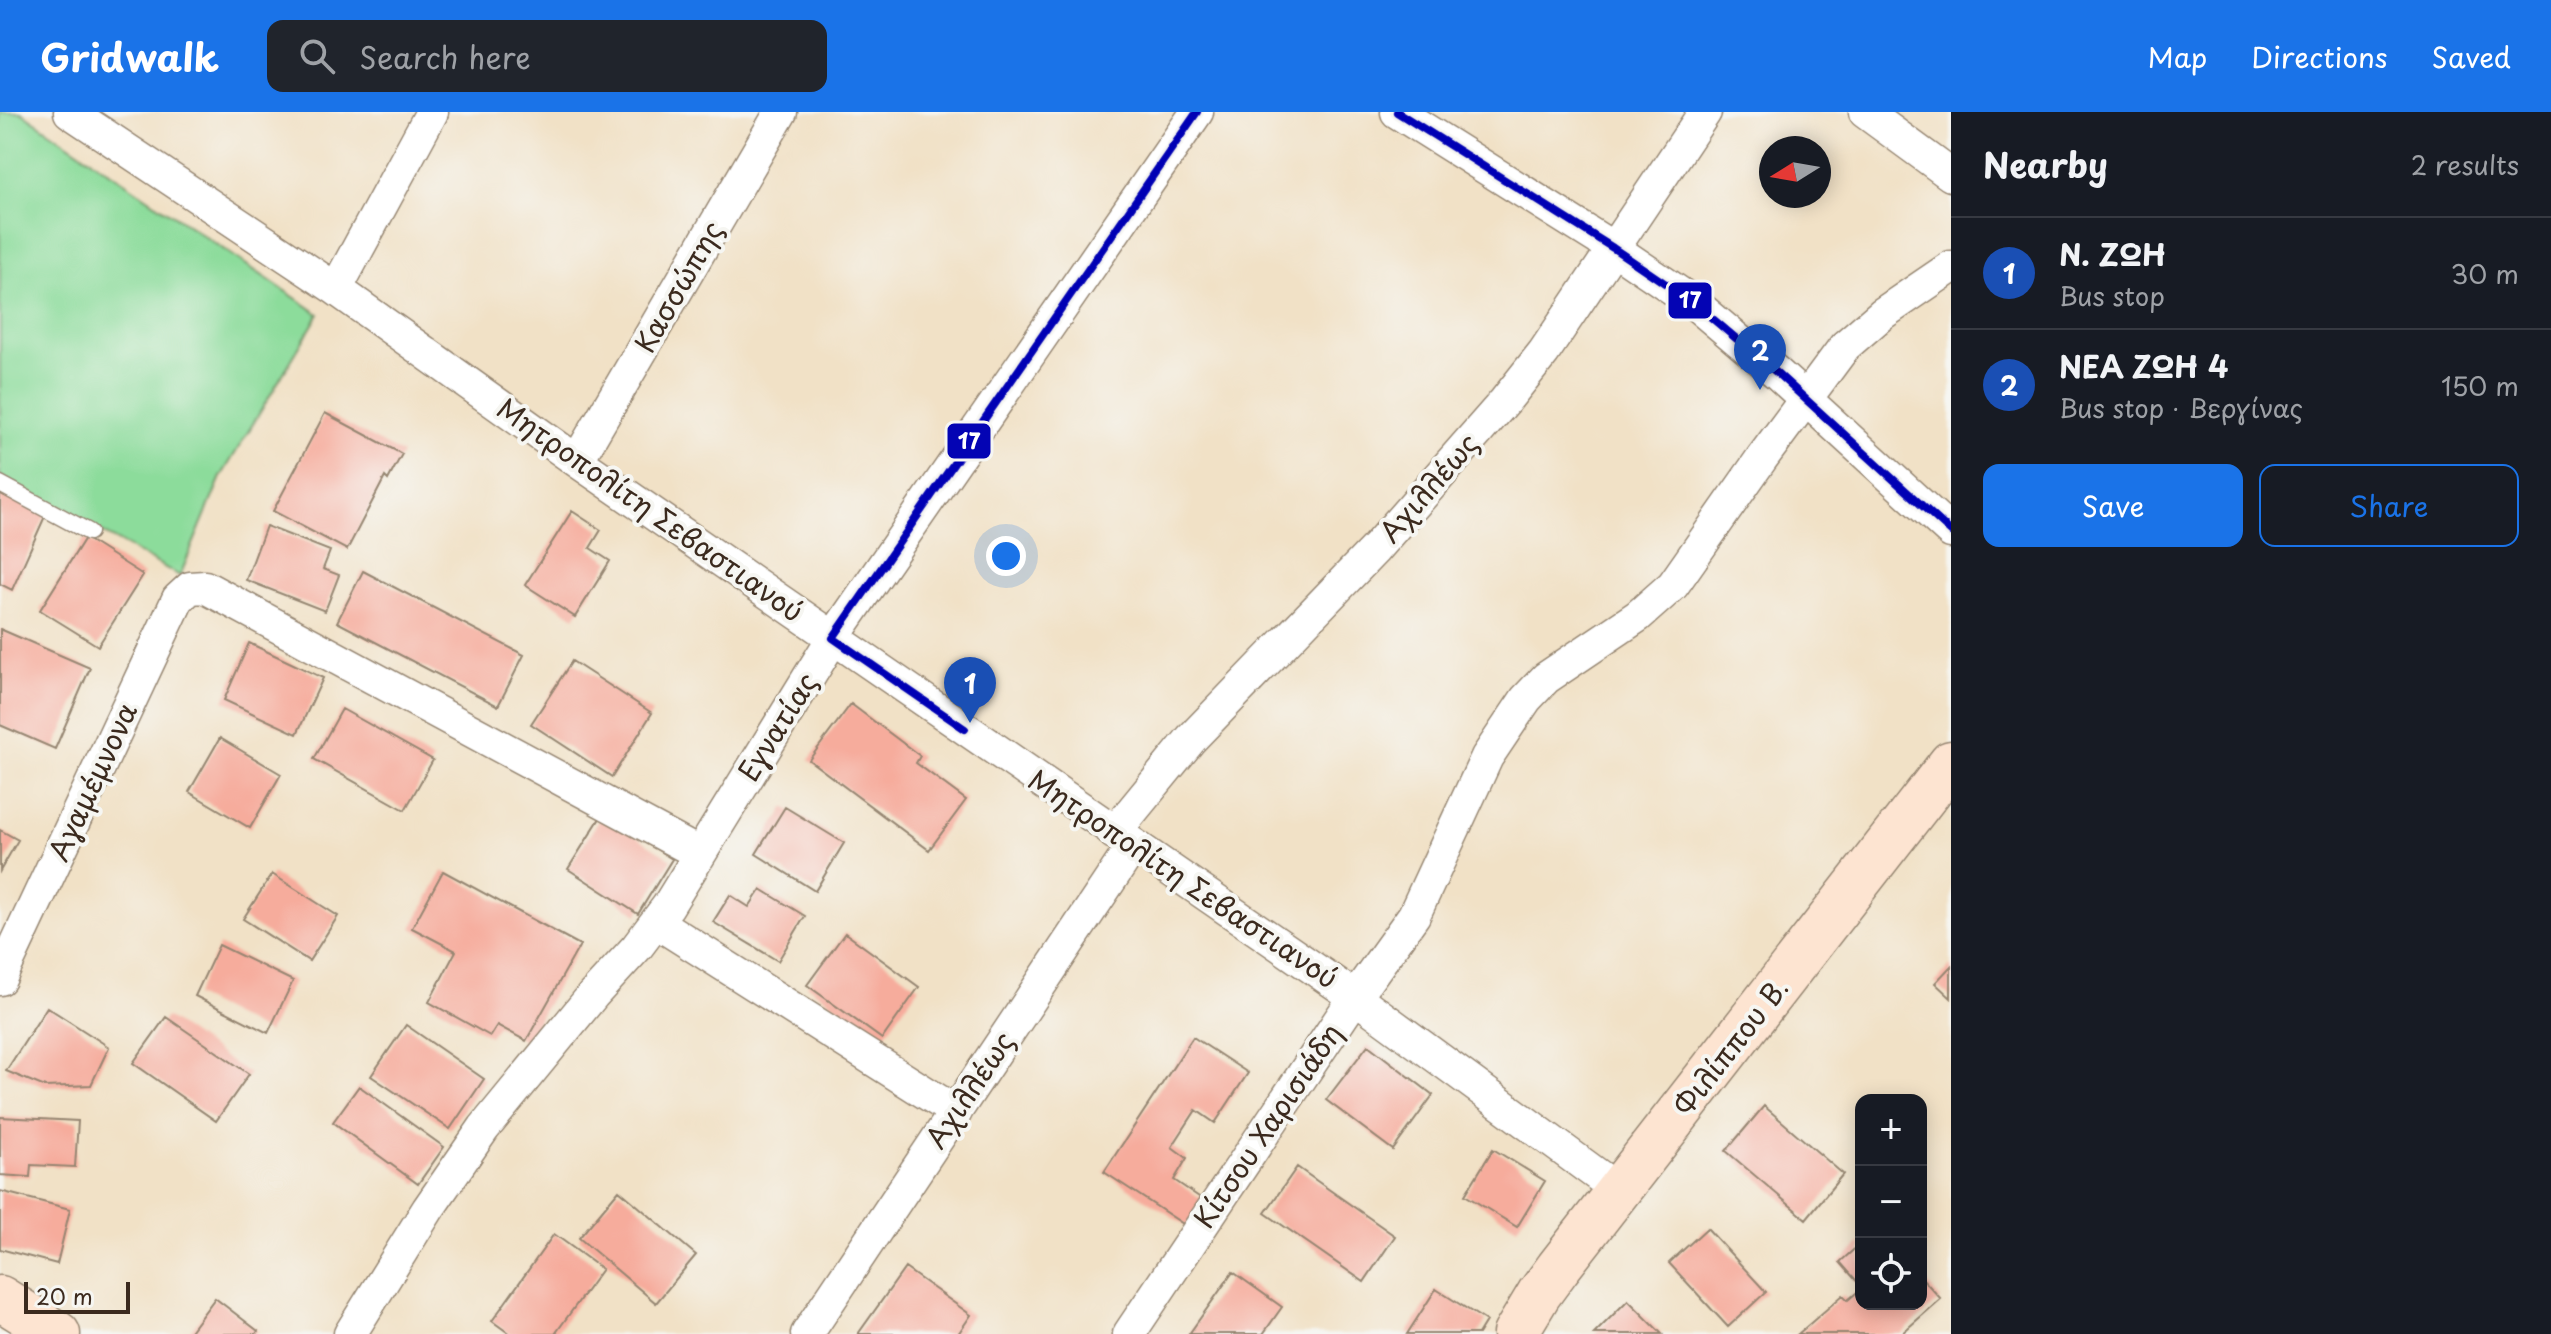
<!DOCTYPE html>
<meta charset="utf-8">
<style>
body{margin:0;font-family:"Playpen Sans",sans-serif;background:#20242c;color:#f1f3f6}
.controls{position:absolute;right:24px;bottom:24px;display:grid;overflow:hidden;border-radius:16px;box-shadow:0 4px 20px #0003}
.controls button{width:72px;height:72px;display:grid;place-items:center;padding:0;border:0;border-bottom:2px solid #363941;background:#171b24;color:#f1f3f6;font:40px sans-serif}
.compass{position:absolute;left:1759px;top:24px;width:72px;height:72px;border-radius:50%;background:#171b24;box-shadow:0 4px 20px #0003;rotate:259deg}
.scale{position:absolute;left:24px;bottom:20px;width:106px;box-sizing:border-box;padding-left:8px;border:4px solid #3b2a1e;border-top:0;font-size:22px;line-height:28px;white-space:nowrap;color:#3b2a1e;-webkit-text-stroke:6px #f6f6f2;paint-order:stroke}
.you{position:absolute;left:1006px;top:444px;width:28px;height:28px;margin:-20px;border:6px solid #fff;border-radius:50%;background:#1a73e8;box-shadow:0 0 0 12px #1a73e833}
.badge{display:grid;place-items:center;width:52px;height:52px;border-radius:50%;background:#1a73e8;color:#fff;font-size:26px;font-weight:700}
.pin{position:absolute;translate:-50% -66px;filter:drop-shadow(0 2px 4px #0008)}
.pin::after{content:'';position:absolute;top:42px;width:28px;height:24px;background:inherit;clip-path:polygon(0 0,100% 0,50% 100%)}
.list{margin:0;padding:0;list-style:none}
h2{display:flex;justify-content:space-between;align-items:center;height:104px;margin:0;padding:0 32px;font-size:34px}
h2 small{font-size:26px;font-weight:400;color:#9ea1a6}
.list li{display:grid;grid-template-columns:52px 1fr auto;gap:24px;align-items:center;box-sizing:border-box;height:112px;padding:0 32px;border-top:2px solid #363941}
.list b{display:block;font-size:30px;white-space:nowrap}
.list p{margin:0;font-size:26px;white-space:nowrap;color:#9ea1a6}
.list em{font-size:26px;font-style:normal;color:#9ea1a6}
.actions{display:flex;gap:16px;padding:24px 32px}
.actions a{flex:1;padding:18px 0;border:2px solid #1a73e8;border-radius:16px;text-align:center;font-size:28px;color:#1a73e8}
.actions .main{background:#1a73e8;color:#fff}
.icon{flex:none;width:44px;height:44px;fill:none;stroke:currentColor;stroke-width:2;stroke-linecap:round;stroke-linejoin:round}
.map{position:relative;flex:none;width:1951px;height:1222px;overflow:hidden}
header{display:flex;align-items:center;gap:48px;box-sizing:border-box;height:112px;padding:0 40px;background:#1a73e8;color:#fff}
header strong{font-size:38px}
nav{display:flex;gap:44px;margin-inline-start:auto;font-size:28px}
.search{width:560px;height:72px;background:#20242c;display:flex;align-items:center;gap:20px;box-sizing:border-box;padding:0 28px;border-radius:16px;color:#9ea1a6;font-size:30px}
main{display:flex}
aside{flex:1;background:#171b24}
.map>svg:first-child{display:block}
.green{fill:#8cdc9b;stroke:#64835c;stroke-width:2}
.building{fill:#f6ac9c}
.lines{fill:none;stroke-linecap:round;stroke-linejoin:round}
.lane-casing{stroke:#968672;stroke-width:19}
.street-casing{stroke:#968672;stroke-width:35}
.secondary-casing{stroke:#968672;stroke-width:47}
.lane{stroke:#fff;stroke-width:16}
.street{stroke:#fff;stroke-width:32}
.secondary{stroke:#fde4d1;stroke-width:44}
.bus-1-casing{stroke:#f6f6f2;stroke-width:14}
.bus-1{stroke:#0404b4;stroke-width:8}
.labels{text-anchor:middle;stroke-width:8;stroke-linejoin:round;paint-order:stroke}
.street-label{font-size:28px;fill:#3b2a1e;stroke:#f6f6f2}
.line-badge{stroke:#f6f6f2;stroke-width:3}
.badge-label{font-size:22px;text-anchor:middle;font-weight:bold;fill:#fff}
</style>
<header>
<strong>Gridwalk</strong>
<div class="search"><svg class="icon" aria-label="search" viewBox="0 0 24 24"><circle cx="10" cy="10" r="6"/><path d="M15 15l6 6"/></svg>Search here</div>
<nav><a>Map</a><a>Directions</a><a>Saved</a></nav>
</header>
<main>
<div class="map">
<svg width="1951" height="1222" viewBox="0 0 1951 1222">
<rect width="100%" height="100%" fill="#f6f6f2"/>
<filter id="ink" filterUnits="userSpaceOnUse"><feTurbulence type="fractalNoise" baseFrequency=".0125" numOctaves="2"/><feDisplacementMap in="SourceGraphic" scale="16" xChannelSelector="R" yChannelSelector="G"/><feConvolveMatrix kernelMatrix="1 2 1 2 8 2 1 2 1" color-interpolation-filters="sRGB"/></filter>
<filter id="wash" filterUnits="userSpaceOnUse"><feTurbulence type="fractalNoise" baseFrequency=".006" numOctaves="4" result="noise"/><feDisplacementMap in="SourceGraphic" scale="32" xChannelSelector="R" yChannelSelector="G"/><feGaussianBlur stdDeviation="1.8" result="paint"/><feColorMatrix in="noise" values="0 0 0 0 0 0 0 0 0 0 0 0 0 0 0 0 0 1.4 0 .05"/><feComposite in="paint" operator="in"/></filter>
<g filter="url(#wash)">
<rect width="100%" height="100%" fill="#f1e1c6"/>
<!-- green -->
<path class="green" d="M 0,0 L 21,0 L 319,202 L 221,365 L 180,464 L 0,364 Z"/>
<g id="blocks">
<!-- building -->
<path class="building" d="M 325,301 L 402,342 L 388,368 L 385,365 L 347,438 L 273,399 Z
M 0,381 L 46,402 L 12,478 L 0,472 Z
M 572,399 L 601,418 L 590,436 L 610,449 L 575,505 L 525,473 Z
M 266,414 L 330,439 L 323,457 L 339,463 L 325,499 L 246,468 Z
M 85,426 L 143,463 L 98,534 L 40,498 Z
M 363,459 L 524,543 L 498,594 L 337,510 Z
M 0,517 L 90,556 L 55,637 L 0,613 Z
M 249,531 L 323,566 L 297,622 L 224,588 Z
M 572,549 L 652,601 L 612,665 L 531,612 Z
M 851,592 L 920,644 L 916,651 L 966,688 L 929,738 L 809,648 Z
M 342,597 L 433,648 L 405,698 L 314,647 Z
M 220,626 L 281,662 L 250,716 L 189,680 Z
M 785,695 L 844,731 L 815,779 L 756,742 Z
M 602,703 L 672,747 L 638,802 L 568,757 Z
M 0,718 L 18,728 L 0,759 Z
M 443,759 L 580,833 L 526,929 L 497,913 L 490,924 L 429,890 L 456,839 L 412,816 Z
M 272,762 L 338,804 L 309,849 L 243,807 Z
M 761,777 L 805,804 L 778,849 L 713,810 L 730,783 L 749,795 Z
M 845,821 L 919,875 L 882,927 L 807,873 Z
M 219,833 L 293,869 L 268,921 L 195,884 Z
M 1951,854 L 1951,886 L 1935,871 Z
M 47,895 L 109,935 L 91,973 L 45,975 L 6,959 Z
M 166,905 L 249,962 L 216,1009 L 133,951 Z
M 406,913 L 484,967 L 450,1017 L 371,964 Z
M 1193,925 L 1248,961 L 1215,1011 L 1196,998 L 1172,1035 L 1187,1046 L 1174,1068 L 1205,1089 L 1188,1115 L 1104,1060 Z
M 1368,933 L 1433,983 L 1393,1038 L 1326,988 Z
M 359,974 L 444,1035 L 418,1072 L 333,1010 Z
M 1764,994 L 1843,1062 L 1806,1107 L 1726,1039 Z
M 0,1005 L 78,1009 L 75,1055 L 31,1053 L 30,1065 L 0,1063 Z
M 1493,1037 L 1545,1069 L 1517,1115 L 1465,1083 Z
M 1297,1055 L 1395,1124 L 1364,1170 L 1265,1101 Z
M 619,1078 L 696,1143 L 656,1191 L 579,1126 Z
M 0,1079 L 70,1097 L 57,1152 L 0,1137 Z
M 1707,1116 L 1766,1180 L 1728,1215 L 1669,1151 Z
M 554,1122 L 602,1157 L 555,1222 L 510,1222 L 492,1209 Z
M 1861,1131 L 1861,1174 L 1840,1150 Z
M 905,1156 L 971,1203 L 958,1222 L 858,1222 Z
M 1233,1160 L 1282,1195 L 1263,1222 L 1189,1222 Z
M 1921,1165 L 1941,1187 L 1901,1222 L 1798,1222 L 1843,1183 L 1848,1188 L 1861,1177 L 1861,1192 L 1921,1192 Z
M 1436,1177 L 1486,1209 L 1478,1222 L 1407,1222 Z
M 215,1186 L 258,1219 L 256,1222 L 188,1222 Z
M 1628,1188 L 1662,1222 L 1594,1222 Z"/>
</g>
</g>
<g filter="url(#ink)">
<use href="#blocks" fill-opacity="0" stroke="#968672" stroke-width="2"/>
<g class="lines">
<defs>
<path id="lane" d="M 0,372 L 89,420"/>
<path id="street" d="M 70,0 L 336,177 L 577,349 L 1355,885 L 1618,1078
M 1397,0 L 1613,136 L 1694,191 L 1777,261 L 1951,420
M 1865,0 L 1951,63
M 336,177 L 432,0
M 577,349 L 781,0
M 1114,721 L 1191,627 L 1375,437 L 1505,289 L 1544,240 L 1705,0
M 656,810 L 956,1000
M 0,867 L 178,487 L 190,476 L 205,475 L 700,742
M 350,1222 L 428,1097 L 484,1016 L 593,883 L 637,835 L 668,794 L 833,526 L 1197,0
M 807,1222 L 1133,734
M 1129,1222 L 1355,885 L 1414,803 L 1487,645 L 1526,587 L 1546,566 L 1638,504 L 1673,473 L 1762,346 L 1845,234 L 1882,202 L 1951,155"/>
<path id="secondary" d="M 0,1186 L 58,1222
M 1515,1222 L 1539,1182 L 1558,1156 L 1951,651"/>
</defs>
<!-- lane casing -->
<use href="#lane" class="lane-casing"/>
<!-- street casing -->
<use href="#street" class="street-casing"/>
<!-- secondary casing -->
<use href="#secondary" class="secondary-casing"/>
<!-- lane -->
<use href="#lane" class="lane"/>
<!-- street -->
<use href="#street" class="street"/>
<!-- secondary -->
<use href="#secondary" class="secondary"/>
<defs>
<path id="bus-1" d="M 1397,0 L 1613,136 L 1694,191 L 1777,261 L 1951,420
M 965,617 L 833,526 L 1197,0"/>
</defs>
<!-- bus-1 casing -->
<use href="#bus-1" class="bus-1-casing"/>
<!-- bus-1 -->
<use href="#bus-1" class="bus-1"/>
</g>
</g>
<g class="labels">
<!-- street labels -->
<g class="street-label">
<text transform="translate(679 175) rotate(-60)" y="10">Κασσώπης</text>
<text transform="translate(1429 376) rotate(-49)" y="10">Αχιλλέως</text>
<text transform="translate(650 398) rotate(35)" y="10">Μητροπολίτη Σεβαστιανού</text>
<text transform="translate(778 615) rotate(-58)" y="10">Εγνατίας</text>
<text transform="translate(93 670) rotate(-65)" y="10">Αγαμέμνονα</text>
<text transform="translate(1183 767) rotate(34)" y="10">Μητροπολίτη Σεβαστιανού</text>
<text transform="translate(1731 935) rotate(-52)" y="10">Φιλίππου Β.</text>
<text transform="translate(970 978) rotate(-56)" y="10">Αχιλλέως</text>
<text transform="translate(1268 1014) rotate(-56)" y="10">Κίτσου Χαρισιάδη</text>
</g>
</g>
<g class="line-badge">
<rect x="1667" y="169" width="46" height="39" rx="8" fill="#0404b4"/>
<rect x="946" y="310" width="46" height="38" rx="8" fill="#0404b4"/>
</g>
<g class="badge-label">
<text x="1690" y="196">17</text>
<text x="969" y="337">17</text>
</g>
</svg>
<div class="controls">
<button>+</button>
<button>−</button>
<button><svg class="icon" aria-label="locate" viewBox="0 0 24 24"><circle cx="12" cy="12" r="6"/><path d="M12 2v4M12 18v4M2 12h4M18 12h4"/></svg></button>
</div>
<svg class="compass" viewBox="-18 -18 36 36"><path d="M0-13l5 13h-10z" fill="#e53935"/><path d="M0 13l5-13h-10z" fill="#9ea1a6"/></svg>
<div class="scale">20 m</div>
<div class="you"></div>
<div class="pin badge" style="left:970px;top:611px;background:#1a4fb4">1</div>
<div class="pin badge" style="left:1760px;top:278px;background:#1a4fb4">2</div>
</div>
<aside>
<h2>Nearby<small>2 results</small></h2>
<ul class="list">
<li><span class="badge" style="background:#1a4fb4">1</span><div><b>Ν. ΖΩΗ</b><p>Bus stop</p></div><em>30 m</em></li>
<li><span class="badge" style="background:#1a4fb4">2</span><div><b>ΝΕΑ ΖΩΗ 4</b><p>Bus stop · Βεργίνας</p></div><em>150 m</em></li>
</ul>
<div class="actions"><a class="main">Save</a><a>Share</a></div>
</aside>
</main>
